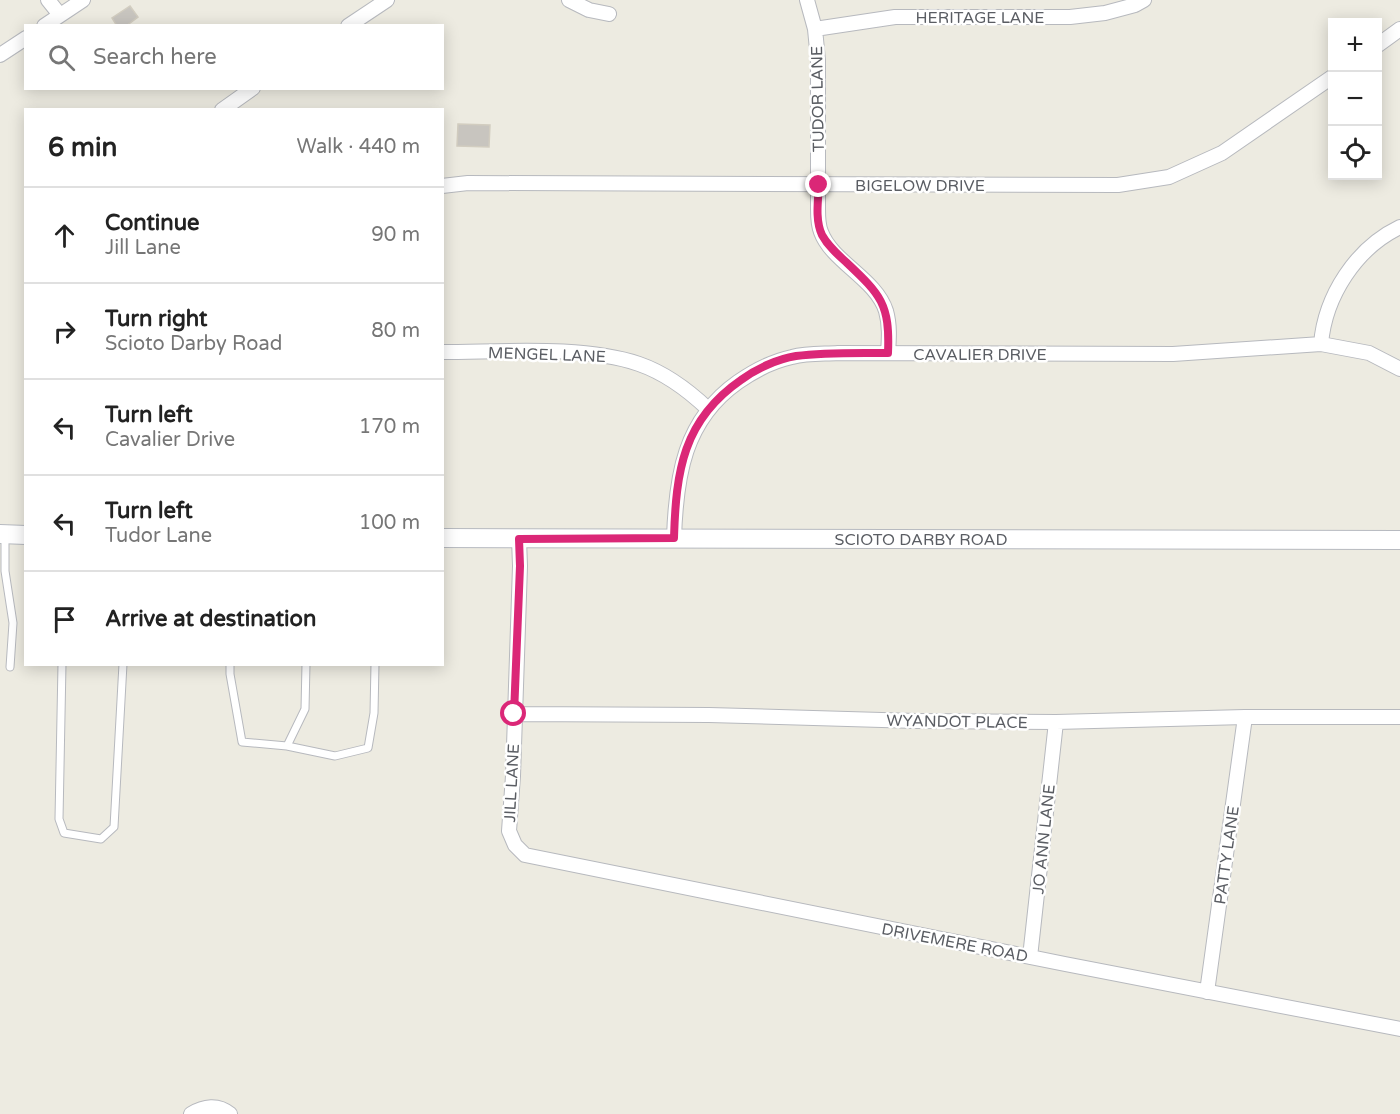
<!DOCTYPE html>
<meta charset="utf-8">
<style>
body{margin:0;font-family:"Varela Round",sans-serif;background:#f6f6f6;color:#222}
.controls{position:absolute;right:18px;top:18px;display:grid;overflow:hidden;border-radius:0px;box-shadow:0 3px 15px #0003}
.controls button{width:54px;height:54px;display:grid;place-items:center;padding:0;border:0;border-bottom:2px solid #e0e0e0;background:#fff;color:#222;font:30px sans-serif}
.stop{position:absolute;width:18px;height:18px;margin:-14px;border:4px solid #db2777;border-radius:50%;background:#fff}
.stop.end{background:#db2777;border-color:#fff;box-shadow:0 2px 6px #0008}
.list{margin:0;padding:0;list-style:none}
h2{display:flex;justify-content:space-between;align-items:center;height:78px;margin:0;padding:0 24px;font-size:26px}
h2 small{font-size:20px;font-weight:400;color:#767676}
.list li{display:grid;grid-template-columns:39px 1fr auto;gap:18px;align-items:center;box-sizing:border-box;height:96px;padding:0 24px;border-top:2px solid #e0e0e0}
.list b{display:block;font-size:22px;white-space:nowrap}
.list p{margin:0;font-size:20px;white-space:nowrap;color:#767676}
.list em{font-size:20px;font-style:normal;color:#767676}
.icon{flex:none;width:33px;height:33px;fill:none;stroke:currentColor;stroke-width:2;stroke-linecap:round;stroke-linejoin:round}
.map{position:relative;flex:none;width:1400px;height:1114px;overflow:hidden}
.search{position:absolute;background:#fff;box-shadow:0 3px 15px #0003;left:24px;top:24px;width:420px;height:66px;display:flex;align-items:center;gap:15px;box-sizing:border-box;padding:0 21px;border-radius:0px;color:#767676;font-size:22px}
.panel{position:absolute;background:#fff;box-shadow:0 3px 15px #0003;left:24px;top:108px;width:420px;height:558px;border-radius:0px}
.map>svg:first-child{display:block}
.building{fill:#c8c5bf;stroke:#d2cdc0;stroke-width:1.5}
.lines{fill:none;stroke-linecap:round;stroke-linejoin:round}
.lane-casing{stroke:#b7b9be;stroke-width:9}
.street-casing{stroke:#b7b9be;stroke-width:16}
.secondary-casing{stroke:#b7bac0;stroke-width:20}
.lane{stroke:#fff;stroke-width:7}
.street{stroke:#fff;stroke-width:14}
.secondary{stroke:#fff;stroke-width:18}
.route{stroke:#db2777;stroke-width:8}
.labels{text-anchor:middle;stroke-width:5;stroke-linejoin:round;paint-order:stroke}
.street-label{font-size:16px;fill:#5a5d63;stroke:#fff}
</style>
<div class="map">
<svg width="1400" height="1114" viewBox="0 0 1400 1114">
<rect width="100%" height="100%" fill="#edebe1"/>
<!-- building -->
<path class="building" d="M 130,6 L 138,17 L 126,26 L 117,26 L 112,18 Z
M 458,124 L 490,125 L 489,147 L 457,146 Z"/>
<g class="lines">
<defs>
<path id="lane" d="M 5,535 L 5,571 L 13,623 L 10,667
M 62,664 L 59,819 L 64,833 L 101,839 L 114,827 L 123,664
M 230,664 L 230,674 L 242,742 L 287,746 L 305,709 L 306,664
M 287,746 L 335,756 L 368,748 L 374,713 L 375,664"/>
<path id="street" d="M 48,0 L 60,15
M 569,0 L 589,10 L 609,14
M 807,0 L 815,29 L 818,60 L 818,209 C 818,217 818,225 821,232 C 832,262 876,279 886,311 C 890,325 889,339 888,353
M 44,26 L 83,0
M 348,26 L 387,0
M 815,29 L 895,17 L 1070,17 L 1105,13 L 1135,5 L 1144,0
M 1378,45 L 1400,29
M 0,55 L 26,38
M 222,110 L 253,88
M 442,186 L 468,183 L 1118,185 L 1169,177 L 1222,153 L 1332,77
M 1321,344 C 1325,296 1356,248 1400,227
M 442,352 C 502,352 583,345 639,364 C 665,373 688,390 708,409
M 674,538 C 676,476 684,420 738,382 C 754,371 773,361 792,357 C 807,353 823,354 838,353 L 1173,354 L 1321,344 L 1369,353 L 1400,369
M 519,539 L 520,566 L 513,776 L 509,831 L 515,845 L 525,855 L 1065,964 L 1400,1029
M 514,714 L 709,715 L 916,721 L 1056,722 L 1245,717 L 1400,717
M 1030,957 L 1056,722
M 1207,992 L 1245,717
M 191,1114 C 204,1106 218,1104 230,1114"/>
<path id="secondary" d="M 0,534 L 26,535
M 442,538 L 1400,540"/>
</defs>
<!-- lane casing -->
<use href="#lane" class="lane-casing"/>
<!-- street casing -->
<use href="#street" class="street-casing"/>
<!-- secondary casing -->
<use href="#secondary" class="secondary-casing"/>
<!-- lane -->
<use href="#lane" class="lane"/>
<!-- street -->
<use href="#street" class="street"/>
<!-- secondary -->
<use href="#secondary" class="secondary"/>
</g>
<g class="lines">
<!-- route -->
<path class="route" d="M 514,714 L 520,566 L 519,539 L 674,538 C 676,471 683,420 741,380 C 756,369 777,359 796,356 C 826,352 858,353 888,353 C 890,304 881,295 846,262 C 837,254 828,246 822,235 C 815,220 818,201 819,185"/>
</g>
<g class="labels">
<!-- street labels -->
<g class="street-label">
<text x="980" y="23">HERITAGE LANE</text>
<text transform="translate(817 99) rotate(-91)" y="6">TUDOR LANE</text>
<text x="920" y="191">BIGELOW DRIVE</text>
<text transform="translate(547 354) rotate(2)" y="6">MENGEL LANE</text>
<text x="980" y="360">CAVALIER DRIVE</text>
<text x="921" y="545">SCIOTO DARBY ROAD</text>
<text transform="translate(957 721) rotate(1)" y="6">WYANDOT PLACE</text>
<text transform="translate(511 783) rotate(-87)" y="6">JILL LANE</text>
<text transform="translate(1043 839) rotate(-84)" y="6">JO ANN LANE</text>
<text transform="translate(1226 855) rotate(-82)" y="6">PATTY LANE</text>
<text transform="translate(955 942) rotate(11)" y="6">DRIVEMERE ROAD</text>
</g>
</g>
</svg>
<div class="controls">
<button>+</button>
<button>−</button>
<button><svg class="icon" aria-label="locate" viewBox="0 0 24 24"><circle cx="12" cy="12" r="6"/><path d="M12 2v4M12 18v4M2 12h4M18 12h4"/></svg></button>
</div>
<div class="stop" style="left:514px;top:714px"></div>
<div class="stop end" style="left:819px;top:185px"></div>
<div class="search"><svg class="icon" aria-label="search" viewBox="0 0 24 24"><circle cx="10" cy="10" r="6"/><path d="M15 15l6 6"/></svg>Search here</div>
<section class="panel">
<h2>6 min<small>Walk · 440 m</small></h2>
<ul class="list">
<li><svg class="icon" aria-label="ahead" viewBox="0 0 24 24"><path d="M12 20V5M6 11l6-6 6 6"/></svg><div><b>Continue</b><p>Jill Lane</p></div><em>90 m</em></li>
<li><svg class="icon" aria-label="right" viewBox="0 0 24 24"><path d="M7 20v-9h11M14 6l5 5-5 5"/></svg><div><b>Turn right</b><p>Scioto Darby Road</p></div><em>80 m</em></li>
<li><svg class="icon" aria-label="left" viewBox="0 0 24 24"><path d="M17 20v-9H6M10 6l-5 5 5 5"/></svg><div><b>Turn left</b><p>Cavalier Drive</p></div><em>170 m</em></li>
<li><svg class="icon" aria-label="left" viewBox="0 0 24 24"><path d="M17 20v-9H6M10 6l-5 5 5 5"/></svg><div><b>Turn left</b><p>Tudor Lane</p></div><em>100 m</em></li>
<li><svg class="icon" aria-label="arrive" viewBox="0 0 24 24"><path d="M6 21V4h12l-3 4 3 4H6"/></svg><div><b>Arrive at destination</b></div></li>
</ul>
</section>
</div>
